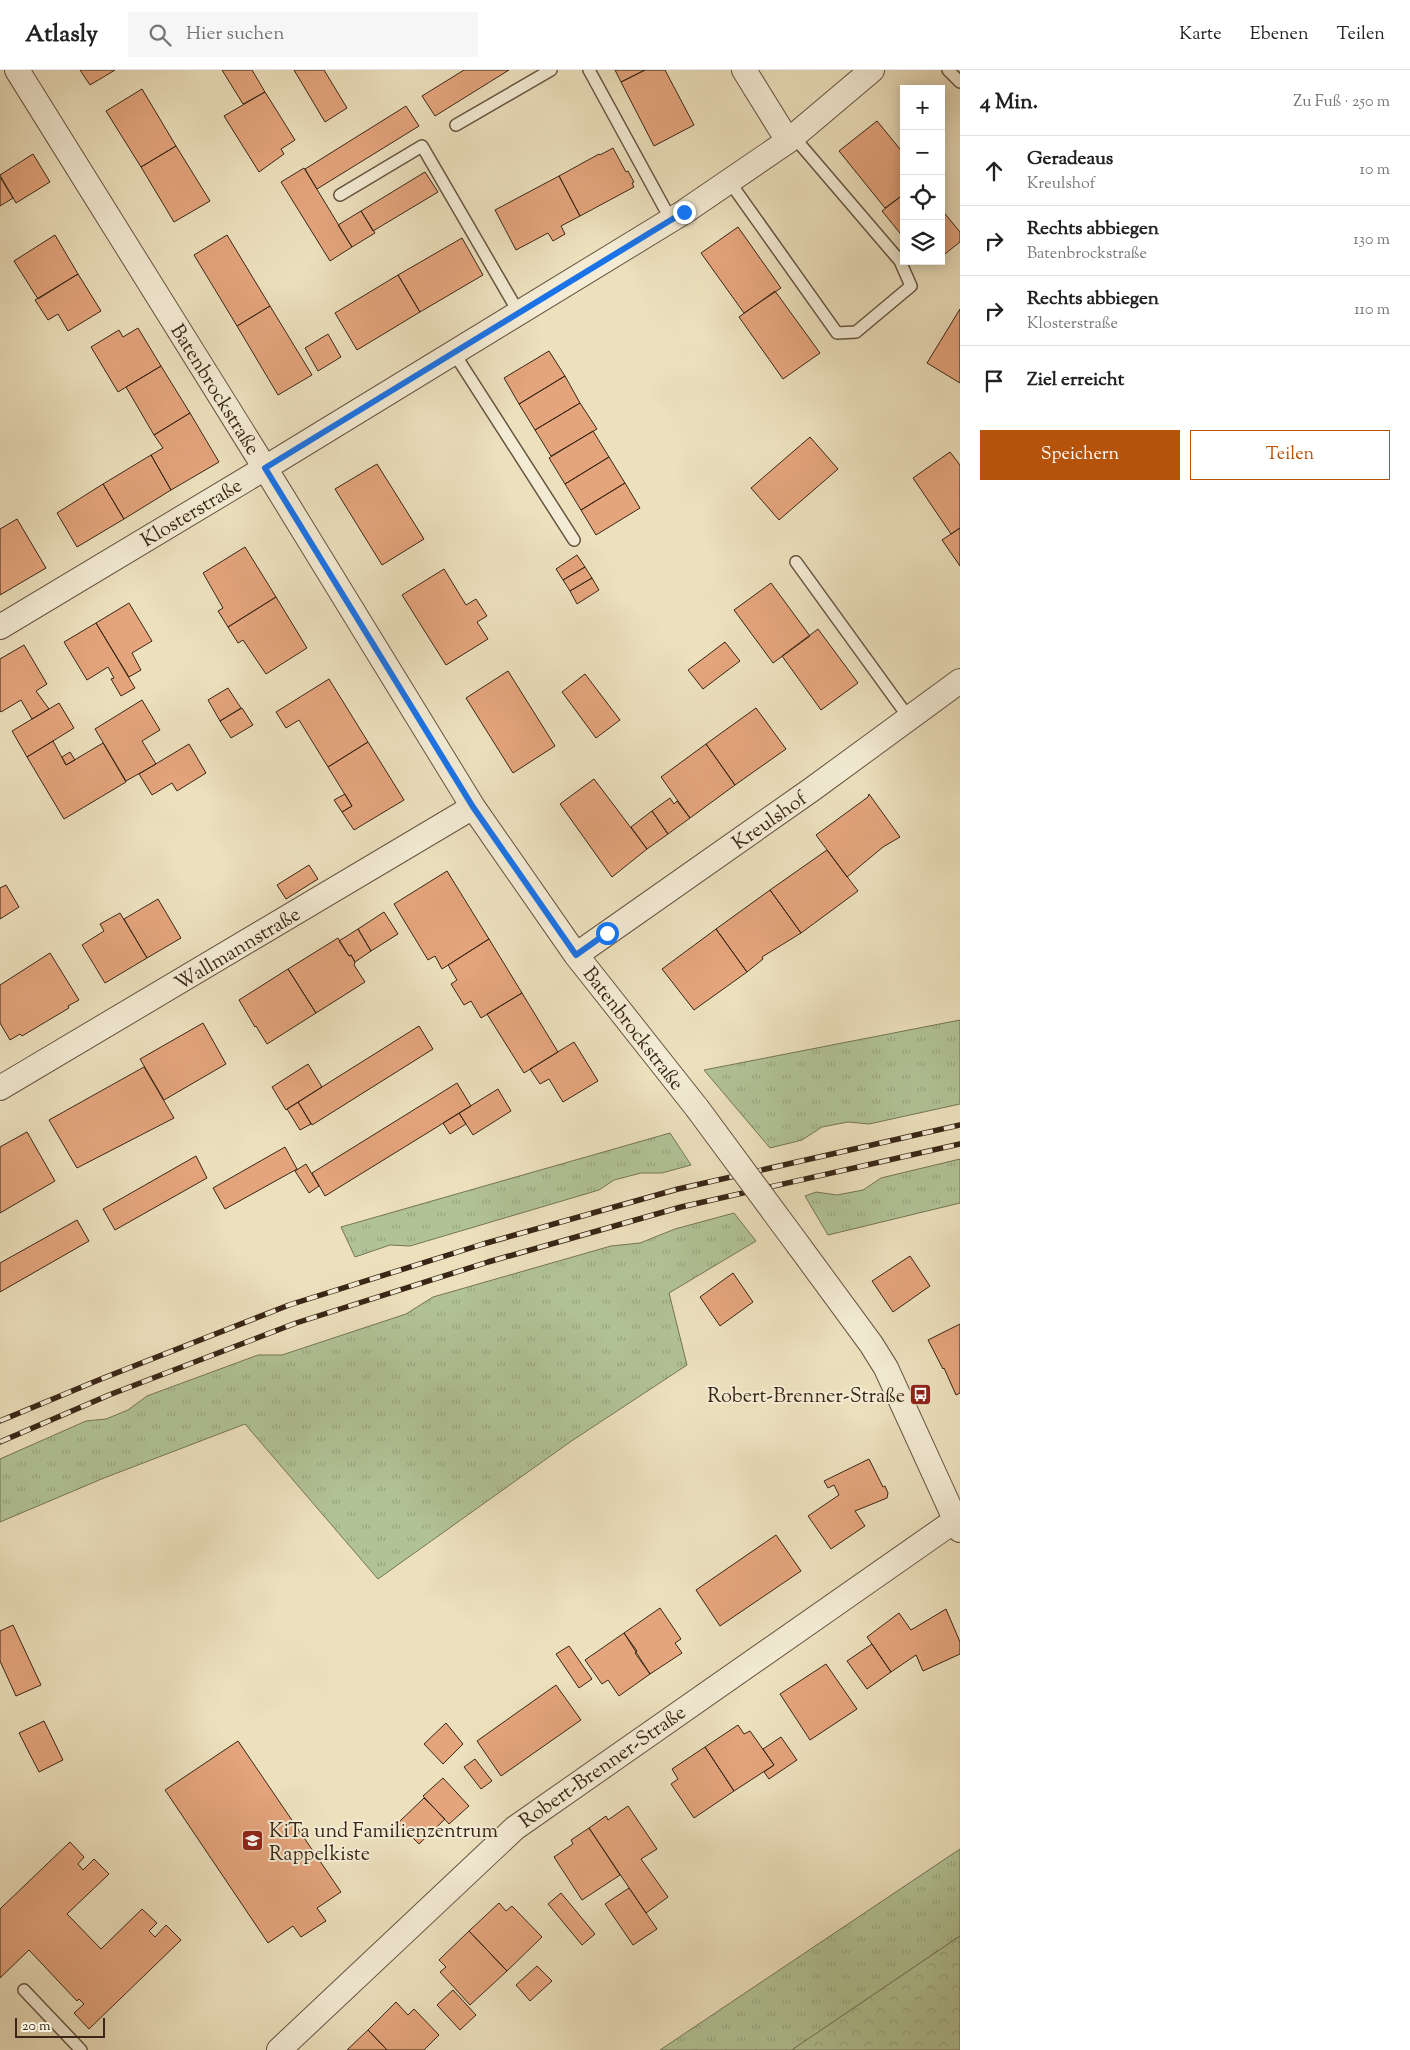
<!DOCTYPE html>
<html lang="de">
<meta charset="utf-8">
<style>
body{margin:0;font-family:"Sorts Mill Goudy",serif;background:#f6f6f6;color:#222}
.controls{position:absolute;right:15px;top:15px;display:grid;overflow:hidden;border-radius:0px;box-shadow:0 2px 12px #0003}
.controls button{width:45px;height:45px;display:grid;place-items:center;padding:0;border:0;border-bottom:1px solid #e0e0e0;background:#fff;color:#222;font:25px sans-serif}
.scale{position:absolute;left:15px;bottom:12px;width:90px;box-sizing:border-box;padding-left:5px;border:2px solid #392616;border-top:0;font-size:14px;line-height:18px;white-space:nowrap;color:#392616;-webkit-text-stroke:4px #f3ebd4;paint-order:stroke}
.stop{position:absolute;width:15px;height:15px;margin:-11px;border:4px solid #1a73e8;border-radius:50%;background:#fff}
.stop.end{background:#1a73e8;border-color:#fff;box-shadow:0 1px 5px #0008}
.list{margin:0;padding:0;list-style:none}
h2{display:flex;justify-content:space-between;align-items:center;height:65px;margin:0;padding:0 20px;font-size:21px}
h2 small{font-size:16px;font-weight:400;color:#767676}
.list li{display:grid;grid-template-columns:32px 1fr auto;gap:15px;align-items:center;box-sizing:border-box;height:70px;padding:0 20px;border-top:1px solid #e0e0e0}
.list b{display:block;font-size:19px;white-space:nowrap}
.list p{margin:0;font-size:16px;white-space:nowrap;color:#767676}
.list em{font-size:16px;font-style:normal;color:#767676}
.actions{display:flex;gap:10px;padding:15px 20px}
.actions a{flex:1;padding:11px 0;border:1px solid #b45309;border-radius:0px;text-align:center;font-size:18px;color:#b45309}
.actions .main{background:#b45309;color:#fff}
.icon{flex:none;width:28px;height:28px;fill:none;stroke:currentColor;stroke-width:2;stroke-linecap:round;stroke-linejoin:round}
.map{position:relative;flex:none;width:960px;height:1980px;overflow:hidden}
header{display:flex;align-items:center;gap:30px;box-sizing:border-box;height:70px;padding:0 25px;background:#fff;border-bottom:1px solid #e0e0e0}
header strong{font-size:24px}
nav{display:flex;gap:28px;margin-inline-start:auto;font-size:18px}
.search{width:350px;height:45px;background:#f6f6f6;display:flex;align-items:center;gap:12px;box-sizing:border-box;padding:0 18px;border-radius:0px;color:#767676;font-size:19px}
main{display:flex}
aside{flex:1;background:#fff}
.map>svg:first-child{display:block}
.grass{fill:url(#grass-tufts);stroke:#757456}
.forest{fill:url(#forest-crowns);stroke:#757456}
.building{fill:#e4a47c;stroke:#392616}
.lines{fill:none;stroke-linecap:round;stroke-linejoin:round}
.lane-casing{stroke:#665440;stroke-width:14}
.street-casing{stroke:#665440;stroke-width:26}
.lane{stroke:#f3ebd4;stroke-width:11}
.street{stroke:#f3ebd4;stroke-width:24}
.rail-casing{stroke:#392616;stroke-width:5.5}
.rail{stroke:#f3ebd4;stroke-width:4;stroke-dasharray:11;stroke-linecap:butt}
.street-bridge-casing{stroke:#665440;stroke-width:26;stroke-linecap:butt}
.street-bridge{stroke:#f3ebd4;stroke-width:24}
.route{stroke:#1a73e8;stroke-width:6}
.labels{text-anchor:middle;stroke-width:4;stroke-linejoin:round;paint-order:stroke}
.street-label{font-size:20px;fill:#392616;stroke:#f3ebd4}
.poi-label{font-size:20px;fill:#392616;stroke:#f3ebd4;text-anchor:end}
</style>
<header>
<strong>Atlasly</strong>
<div class="search"><svg class="icon" aria-label="search" viewBox="0 0 24 24"><circle cx="10" cy="10" r="6"/><path d="M15 15l6 6"/></svg>Hier suchen</div>
<nav><a>Karte</a><a>Ebenen</a><a>Teilen</a></nav>
</header>
<main>
<div class="map">
<svg width="960" height="1980" viewBox="0 0 960 1980">
<defs>
<pattern id="grass-tufts" width="24" height="20" patternUnits="userSpaceOnUse" patternTransform="scale(1.25)"><rect width="24" height="20" fill="#b1c396"/><path d="M3 7l-1-3M5 7V3M7 7l1-3M15 17l-1-3M17 17v-4M19 17l1-3" fill="none" stroke="#99a781"/></pattern>
<pattern id="forest-crowns" width="20" height="18" patternUnits="userSpaceOnUse" patternTransform="scale(1.25)"><rect width="20" height="18" fill="#b1c396"/><path d="M2 6a3 3 0 1 1 6 0M12 15a3 3 0 1 1 6 0" fill="none" stroke="#99a781"/></pattern>
</defs>
<rect width="100%" height="100%" fill="#ece0bd"/>
<filter id="stains"><feTurbulence type="fractalNoise" baseFrequency=".004" numOctaves="4"/><feColorMatrix values="0 0 0 0 .2 0 0 0 0 .09 0 0 0 0 .02 0 0 0 .5 -.17"/></filter>
<radialGradient id="worn" r=".72"><stop offset=".6" stop-color="#630" stop-opacity="0"/><stop offset="1" stop-color="#630" stop-opacity=".3"/></radialGradient>
<!-- grass -->
<path class="grass" d="M 960,950 L 960,1034 L 869,1054 L 848,1052 L 822,1057 L 802,1070 L 770,1078 L 704,1000 Z
M 670,1063 L 691,1095 L 662,1103 L 641,1103 L 614,1110 L 599,1120 L 410,1176 L 390,1175 L 355,1187 L 341,1157 Z
M 960,1089 L 960,1133 L 828,1165 L 805,1126 L 816,1122 L 837,1125 L 863,1120 L 881,1108 Z
M 734,1143 L 756,1171 L 669,1223 L 687,1295 L 570,1372 L 378,1509 L 245,1354 L 104,1408 L 0,1452 L 0,1389 L 86,1351 L 106,1349 L 128,1340 L 147,1326 L 258,1285 L 282,1285 L 406,1244 L 433,1227 L 611,1176 L 640,1173 L 675,1159 Z
M 960,1779 L 960,1866 L 792,1980 L 660,1980 Z"/>
<!-- forest -->
<path class="forest" d="M 960,1866 L 960,1980 L 792,1980 L 799,1975 Z"/>
<!-- building -->
<path class="building" d="M 80,0 L 115,0 L 90,15 Z
M 222,0 L 252,0 L 265,22 L 243,34 Z
M 294,0 L 324,0 L 347,38 L 325,52 Z
M 464,0 L 509,0 L 435,46 L 422,26 Z
M 615,0 L 645,0 L 621,12 Z
M 645,0 L 665,0 L 694,55 L 654,76 L 621,12 Z
M 142,19 L 176,76 L 141,97 L 106,41 Z
M 265,22 L 295,70 L 281,79 L 284,84 L 259,102 L 224,46 Z
M 406,36 L 419,56 L 317,119 L 305,99 Z
M 877,51 L 904,84 L 904,124 L 885,138 L 839,81 Z
M 176,76 L 210,131 L 174,152 L 141,97 Z
M 613,78 L 626,102 L 628,101 L 634,112 L 632,113 L 634,117 L 580,146 L 559,106 L 599,84 L 600,85 Z
M 33,84 L 50,112 L 16,133 L 0,105 Z
M 304,98 L 352,177 L 330,191 L 281,112 Z
M 425,102 L 438,122 L 373,161 L 361,141 Z
M 559,106 L 580,146 L 561,156 L 565,164 L 553,171 L 548,163 L 516,180 L 495,140 Z
M 0,107 L 13,128 L 0,136 Z
M 904,124 L 904,168 L 882,141 Z
M 941,139 L 960,162 L 960,172 L 941,187 Z
M 361,141 L 375,163 L 352,177 L 338,155 Z
M 738,157 L 781,218 L 744,243 L 701,183 Z
M 55,165 L 78,204 L 38,229 L 14,191 Z
M 227,165 L 270,236 L 237,256 L 194,185 Z
M 462,168 L 483,205 L 420,242 L 398,205 Z
M 78,204 L 101,241 L 68,261 L 58,244 L 48,250 L 35,230 Z
M 398,205 L 420,242 L 357,280 L 335,243 Z
M 775,221 L 820,283 L 783,309 L 739,247 Z
M 270,236 L 312,305 L 278,325 L 237,256 Z
M 960,239 L 960,313 L 927,293 Z
M 138,258 L 161,296 L 118,322 L 91,277 L 119,260 L 123,267 Z
M 328,264 L 341,287 L 318,301 L 305,278 Z
M 549,281 L 565,306 L 519,334 L 504,308 Z
M 161,296 L 190,343 L 154,365 L 126,317 Z
M 565,306 L 580,333 L 535,360 L 519,334 Z
M 580,333 L 597,359 L 551,386 L 535,360 Z
M 190,343 L 219,392 L 171,420 L 151,385 L 163,378 L 154,365 Z
M 593,361 L 609,387 L 565,414 L 549,388 Z
M 810,367 L 838,399 L 779,450 L 751,418 Z
M 950,382 L 960,395 L 960,458 L 951,464 L 913,408 Z
M 151,385 L 171,420 L 124,449 L 103,414 Z
M 609,387 L 625,413 L 581,440 L 565,414 Z
M 377,394 L 424,469 L 382,495 L 335,419 Z
M 625,413 L 640,438 L 596,465 L 581,440 Z
M 103,414 L 124,449 L 77,477 L 57,443 Z
M 17,449 L 46,498 L 0,525 L 0,459 Z
M 960,458 L 960,496 L 942,470 Z
M 245,477 L 276,527 L 228,557 L 218,541 L 223,538 L 203,503 Z
M 577,485 L 585,497 L 563,510 L 556,499 Z
M 585,497 L 592,508 L 570,521 L 563,510 Z
M 444,499 L 466,535 L 476,529 L 487,546 L 477,552 L 488,569 L 446,595 L 402,525 Z
M 592,508 L 599,520 L 577,534 L 570,521 Z
M 771,513 L 810,566 L 773,593 L 734,540 Z
M 276,527 L 307,578 L 266,604 L 243,570 L 238,573 L 228,557 Z
M 129,533 L 152,571 L 132,583 L 141,600 L 129,607 L 96,553 Z
M 96,553 L 135,618 L 121,626 L 111,609 L 114,608 L 108,597 L 87,610 L 64,572 Z
M 818,559 L 858,613 L 821,640 L 782,586 Z
M 725,572 L 740,591 L 703,619 L 688,600 Z
M 24,575 L 47,614 L 36,621 L 49,639 L 32,649 L 21,630 L 1,642 L 0,641 L 0,589 Z
M 508,601 L 555,676 L 513,703 L 466,628 Z
M 585,604 L 620,650 L 596,668 L 562,622 Z
M 329,609 L 368,672 L 328,697 L 299,650 L 286,658 L 276,642 Z
M 228,618 L 241,638 L 220,651 L 208,630 Z
M 142,630 L 160,660 L 142,671 L 156,694 L 126,711 L 95,659 Z
M 59,633 L 74,658 L 27,687 L 12,661 Z
M 242,638 L 253,655 L 231,668 L 220,651 Z
M 756,638 L 786,679 L 735,715 L 706,674 Z
M 53,671 L 66,695 L 103,673 L 126,712 L 64,749 L 27,687 Z
M 368,672 L 404,730 L 354,760 L 342,742 L 352,736 L 328,697 Z
M 189,674 L 206,703 L 177,721 L 172,713 L 152,725 L 139,704 Z
M 706,674 L 735,715 L 690,748 L 661,707 Z
M 70,682 L 75,690 L 66,695 L 62,687 Z
M 594,709 L 647,779 L 612,807 L 560,734 Z
M 345,724 L 352,736 L 342,742 L 334,730 Z
M 869,724 L 900,767 L 883,777 L 847,807 L 816,765 L 868,727 Z
M 670,728 L 674,734 L 677,731 L 690,748 L 668,764 L 652,741 Z
M 652,741 L 668,764 L 647,779 L 631,757 Z
M 827,780 L 858,821 L 801,863 L 770,820 Z
M 309,795 L 318,809 L 286,829 L 277,815 Z
M 447,801 L 489,869 L 442,899 L 435,886 L 428,890 L 394,834 Z
M 6,815 L 19,837 L 0,849 L 0,818 Z
M 770,820 L 801,863 L 762,887 L 763,889 L 747,902 L 716,859 Z
M 158,829 L 181,868 L 147,888 L 124,849 Z
M 384,842 L 398,864 L 371,881 L 358,859 Z
M 120,843 L 147,888 L 105,913 L 82,875 L 104,861 L 100,854 Z
M 358,859 L 371,881 L 355,892 L 351,885 L 349,886 L 339,871 Z
M 716,859 L 747,902 L 694,940 L 662,899 Z
M 338,868 L 349,886 L 351,885 L 355,892 L 354,895 L 365,912 L 316,943 L 288,899 Z
M 489,869 L 522,923 L 481,948 L 471,931 L 464,935 L 451,914 L 457,910 L 448,895 Z
M 50,883 L 79,930 L 68,936 L 69,938 L 22,966 L 20,964 L 10,970 L 0,953 L 0,915 Z
M 288,899 L 316,943 L 267,974 L 256,956 L 255,957 L 239,930 Z
M 522,923 L 558,982 L 524,1003 L 487,944 Z
M 203,953 L 226,994 L 164,1030 L 140,989 Z
M 419,956 L 433,979 L 312,1055 L 298,1032 Z
M 574,972 L 598,1011 L 563,1032 L 549,1009 L 540,1014 L 530,999 Z
M 308,994 L 322,1017 L 286,1040 L 272,1017 Z
M 144,997 L 174,1048 L 77,1098 L 49,1050 Z
M 457,1013 L 471,1036 L 325,1126 L 312,1103 Z
M 498,1019 L 511,1041 L 473,1065 L 459,1043 Z
M 298,1032 L 311,1054 L 300,1060 L 287,1039 Z
M 459,1043 L 466,1054 L 450,1064 L 443,1053 Z
M 27,1062 L 55,1111 L 0,1143 L 0,1077 Z
M 285,1077 L 297,1099 L 225,1139 L 213,1118 Z
M 196,1086 L 207,1108 L 115,1160 L 103,1139 Z
M 306,1094 L 319,1116 L 309,1123 L 295,1101 Z
M 77,1150 L 89,1171 L 0,1222 L 0,1193 Z
M 910,1186 L 930,1216 L 893,1242 L 872,1211 Z
M 733,1203 L 753,1232 L 720,1256 L 700,1227 Z
M 960,1254 L 960,1323 L 956,1325 L 944,1298 L 943,1299 L 928,1270 Z
M 869,1389 L 883,1417 L 885,1416 L 888,1423 L 887,1428 L 855,1441 L 865,1456 L 831,1479 L 808,1446 L 839,1425 L 834,1415 L 828,1418 L 824,1411 Z
M 776,1465 L 801,1501 L 720,1556 L 696,1520 Z
M 660,1538 L 681,1569 L 675,1573 L 682,1583 L 650,1604 L 624,1563 Z
M 946,1539 L 960,1572 L 960,1584 L 923,1601 L 916,1585 L 891,1602 L 867,1567 L 899,1543 L 911,1560 Z
M 13,1555 L 41,1615 L 16,1626 L 0,1591 L 0,1561 Z
M 624,1563 L 637,1581 L 635,1583 L 650,1604 L 619,1626 L 608,1610 L 602,1614 L 585,1590 Z
M 872,1574 L 891,1602 L 867,1619 L 847,1591 Z
M 569,1576 L 592,1609 L 579,1618 L 556,1584 Z
M 826,1594 L 857,1639 L 810,1670 L 780,1624 Z
M 556,1615 L 581,1650 L 501,1706 L 477,1671 Z
M 44,1651 L 63,1690 L 39,1702 L 19,1663 Z
M 446,1653 L 463,1674 L 443,1694 L 424,1674 Z
M 738,1655 L 744,1664 L 750,1661 L 774,1695 L 734,1721 L 705,1677 Z
M 781,1667 L 797,1690 L 769,1709 L 764,1702 L 774,1695 L 763,1679 Z
M 238,1671 L 341,1822 L 317,1838 L 326,1851 L 301,1867 L 293,1856 L 268,1873 L 165,1720 Z
M 705,1677 L 734,1721 L 694,1748 L 671,1714 L 678,1709 L 672,1699 Z
M 475,1689 L 492,1711 L 481,1719 L 464,1697 Z
M 443,1708 L 469,1736 L 449,1754 L 423,1726 Z
M 424,1728 L 445,1749 L 419,1774 L 398,1753 Z
M 628,1736 L 657,1779 L 641,1789 L 668,1827 L 646,1843 L 589,1758 L 606,1746 L 608,1750 Z
M 589,1758 L 620,1805 L 582,1830 L 554,1787 L 573,1774 L 571,1770 Z
M 70,1772 L 84,1787 L 78,1794 L 83,1800 L 94,1789 L 109,1804 L 67,1844 L 101,1879 L 142,1839 L 157,1853 L 149,1861 L 155,1867 L 166,1855 L 181,1870 L 89,1959 L 74,1943 L 84,1934 L 79,1929 L 77,1931 L 29,1880 L 0,1908 L 0,1839 Z
M 629,1818 L 657,1859 L 633,1875 L 605,1834 Z
M 561,1823 L 595,1864 L 582,1875 L 548,1834 Z
M 499,1833 L 506,1841 L 512,1836 L 542,1867 L 507,1901 L 469,1861 Z
M 469,1861 L 507,1901 L 470,1935 L 440,1902 L 446,1897 L 439,1890 Z
M 537,1896 L 552,1911 L 530,1931 L 516,1915 Z
M 453,1920 L 476,1945 L 460,1960 L 437,1935 Z
M 396,1932 L 408,1945 L 414,1939 L 439,1965 L 424,1980 L 387,1980 L 368,1960 Z
M 368,1960 L 387,1980 L 347,1980 Z"/>
<g class="lines">
<defs>
<path id="lane" d="M 589,0 L 671,150
M 948,0 L 960,12
M 456,55 L 551,0
M 729,111 L 837,263 L 856,262 L 911,216 L 900,191 L 793,66
M 340,125 L 422,76 L 519,243
M 454,283 L 574,470
M 796,492 L 909,648
M 24,1920 L 81,1980"/>
<path id="street" d="M 17,0 L 265,398 L 473,737 L 576,885 L 697,1038
M 744,0 L 788,71
M 0,557 L 265,398 L 684,142 L 788,71 L 872,0
M 576,885 L 811,720 L 960,611
M 0,1018 L 473,737
M 799,1176 L 871,1274 L 886,1298 L 960,1460
M 279,1980 L 515,1758 L 960,1447"/>
</defs>
<!-- lane casing -->
<use href="#lane" class="lane-casing"/>
<!-- street casing -->
<use href="#street" class="street-casing"/>
<!-- lane -->
<use href="#lane" class="lane"/>
<!-- street -->
<use href="#street" class="street"/>
<defs>
<path id="rail" d="M 0,1351 L 101,1309 L 289,1235 L 483,1174 L 678,1119 L 960,1055
M 0,1372 L 109,1325 L 296,1253 L 488,1192 L 681,1137 L 960,1074"/>
</defs>
<!-- rail casing -->
<use href="#rail" class="rail-casing"/>
<!-- rail -->
<use href="#rail" class="rail"/>
<defs>
<path id="street-bridge" d="M 697,1038 L 799,1176"/>
</defs>
<!-- street-bridge casing -->
<use href="#street-bridge" class="street-bridge-casing"/>
<!-- street-bridge -->
<use href="#street-bridge" class="street-bridge"/>
</g>
<g class="lines">
<!-- route -->
<path class="route" d="M 607,863 L 576,885 L 473,737 L 265,398 L 684,142"/>
</g>
<!-- icons -->
<defs>
<symbol id="bus-square" viewBox="-11 -11 22 22"><rect x="-9" y="-9" width="18" height="18" rx="4" fill="#8f2418" stroke="#f3ebd4"/><path d="M-5-6H5V4H4V6H2V4H-2V6H-4V4H-5ZM-3.5-4V0h7V-4ZM-3.5 1.2v1.5H-2V1.2ZM2 1.2v1.5H3.5V1.2Z" fill="#fff"/></symbol>
<symbol id="school-square" viewBox="-11 -11 22 22"><rect x="-9" y="-9" width="18" height="18" rx="4" fill="#8f2418" stroke="#f3ebd4"/><path d="M0-5L7-2L0 1L-7-2ZM-4 1L0 2.5L4 1V4Q0 6-4 4Z" fill="#fff"/></symbol>
</defs>
<g fill-rule="evenodd">
<use href="#bus-square" x="908" y="1312" width="25" height="25"/>
<use href="#school-square" x="240" y="1758" width="25" height="25"/>
</g>
<g class="labels">
<!-- street labels -->
<g class="street-label">
<text transform="translate(216 319) rotate(58)" y="7">Batenbrockstraße</text>
<text transform="translate(191 442) rotate(-31)" y="7">Klosterstraße</text>
<text transform="translate(769 750) rotate(-35)" y="7">Kreulshof</text>
<text transform="translate(237 878) rotate(-31)" y="7">Wallmannstraße</text>
<text transform="translate(634 958) rotate(52)" y="7">Batenbrockstraße</text>
<text transform="translate(602 1696) rotate(-35)" y="7">Robert-Brenner-Straße</text>
</g>
<!-- poi labels -->
<g class="poi-label">
<text x="905" y="1332">Robert-Brenner-Straße</text>
<text x="269" y="1767" text-anchor="start">KiTa und Familienzentrum<tspan x="269" dy="23">Rappelkiste</tspan></text>
</g>
</g>
<rect width="100%" height="100%" filter="url(#stains)"/>
<rect width="100%" height="100%" fill="url(#worn)"/>
</svg>
<div class="controls">
<button>+</button>
<button>−</button>
<button><svg class="icon" aria-label="locate" viewBox="0 0 24 24"><circle cx="12" cy="12" r="6"/><path d="M12 2v4M12 18v4M2 12h4M18 12h4"/></svg></button>
<button><svg class="icon" aria-label="layers" viewBox="0 0 24 24"><path d="M12 4l9 5-9 5-9-5zM3 14l9 5 9-5"/></svg></button>
</div>
<div class="scale">20 m</div>
<div class="stop" style="left:607px;top:863px"></div>
<div class="stop end" style="left:684px;top:142px"></div>
</div>
<aside>
<h2>4 Min.<small>Zu Fuß · 250 m</small></h2>
<ul class="list">
<li><svg class="icon" aria-label="ahead" viewBox="0 0 24 24"><path d="M12 20V5M6 11l6-6 6 6"/></svg><div><b>Geradeaus</b><p>Kreulshof</p></div><em>10 m</em></li>
<li><svg class="icon" aria-label="right" viewBox="0 0 24 24"><path d="M7 20v-9h11M14 6l5 5-5 5"/></svg><div><b>Rechts abbiegen</b><p>Batenbrockstraße</p></div><em>130 m</em></li>
<li><svg class="icon" aria-label="right" viewBox="0 0 24 24"><path d="M7 20v-9h11M14 6l5 5-5 5"/></svg><div><b>Rechts abbiegen</b><p>Klosterstraße</p></div><em>110 m</em></li>
<li><svg class="icon" aria-label="arrive" viewBox="0 0 24 24"><path d="M6 21V4h12l-3 4 3 4H6"/></svg><div><b>Ziel erreicht</b></div></li>
</ul>
<div class="actions"><a class="main">Speichern</a><a>Teilen</a></div>
</aside>
</main>
